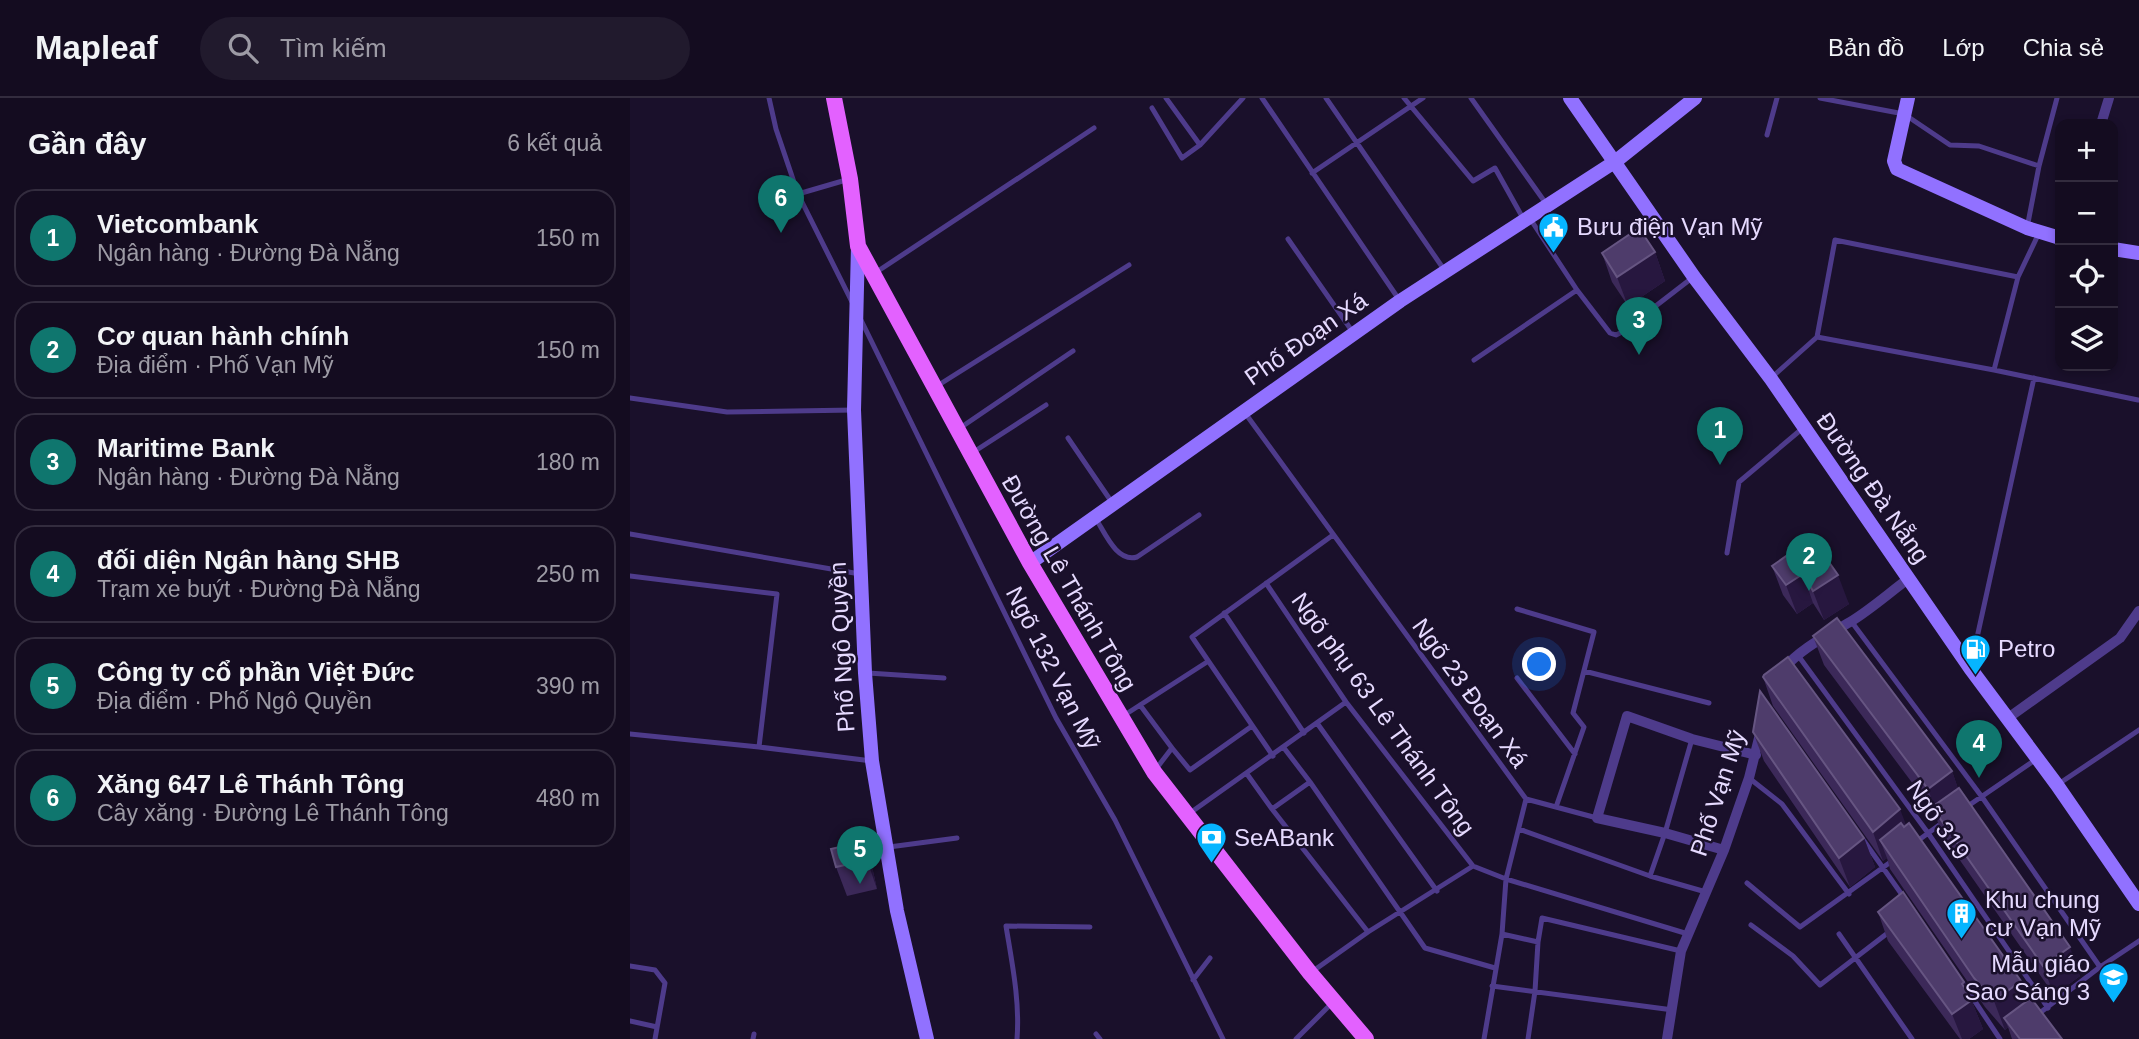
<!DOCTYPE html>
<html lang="vi">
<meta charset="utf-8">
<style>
body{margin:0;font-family:Helvetica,sans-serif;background:#211a2d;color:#f1f3f6}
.controls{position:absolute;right:21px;top:21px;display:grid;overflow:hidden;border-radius:14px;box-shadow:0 4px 10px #0003}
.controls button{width:63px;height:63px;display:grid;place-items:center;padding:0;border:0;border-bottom:2px solid #332c3e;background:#140c20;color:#f1f3f6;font:35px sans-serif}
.you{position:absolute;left:910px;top:567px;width:24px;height:24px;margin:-18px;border:5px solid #fff;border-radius:50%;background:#1a73e8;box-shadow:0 0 0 10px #1a73e833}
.badge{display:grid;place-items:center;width:46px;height:46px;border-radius:50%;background:#0f766e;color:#fff;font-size:23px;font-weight:700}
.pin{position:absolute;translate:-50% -58px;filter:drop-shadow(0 2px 4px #0008)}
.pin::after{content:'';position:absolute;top:37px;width:24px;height:21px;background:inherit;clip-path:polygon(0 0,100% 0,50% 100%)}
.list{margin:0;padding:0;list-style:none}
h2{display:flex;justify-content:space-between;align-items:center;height:91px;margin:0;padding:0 28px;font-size:30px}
h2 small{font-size:23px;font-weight:400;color:#9d9ba5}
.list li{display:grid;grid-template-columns:46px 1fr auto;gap:21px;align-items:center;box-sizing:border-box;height:98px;margin:0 14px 14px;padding:0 14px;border:2px solid #332c3e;border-radius:21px}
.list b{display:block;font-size:26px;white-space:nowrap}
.list p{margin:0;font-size:23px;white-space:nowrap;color:#9d9ba5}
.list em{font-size:23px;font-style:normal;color:#9d9ba5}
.icon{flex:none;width:38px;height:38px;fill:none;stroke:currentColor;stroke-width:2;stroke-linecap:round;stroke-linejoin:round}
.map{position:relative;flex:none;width:1509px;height:941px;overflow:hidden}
header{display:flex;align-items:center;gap:42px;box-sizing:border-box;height:98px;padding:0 35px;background:#140c20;border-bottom:2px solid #332c3e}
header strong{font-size:33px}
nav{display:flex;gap:38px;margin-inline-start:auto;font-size:24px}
.search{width:490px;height:63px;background:#211a2d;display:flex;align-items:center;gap:18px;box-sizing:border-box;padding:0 24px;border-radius:38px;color:#9d9ba5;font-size:26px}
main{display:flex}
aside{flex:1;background:#140c20}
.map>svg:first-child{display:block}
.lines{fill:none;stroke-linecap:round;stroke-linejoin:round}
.lane{stroke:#4e3b8b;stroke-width:5}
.street{stroke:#4e3b8b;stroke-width:10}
.secondary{stroke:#9171ff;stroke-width:14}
.primary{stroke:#e361ff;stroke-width:16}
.wall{fill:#3c2959}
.shaded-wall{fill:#27173f}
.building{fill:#4e3c6b;stroke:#665582;stroke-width:2}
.labels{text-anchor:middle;stroke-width:5;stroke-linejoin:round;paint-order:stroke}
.poi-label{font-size:24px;fill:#e6daff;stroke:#1a102b;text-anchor:start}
.street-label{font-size:24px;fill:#e6daff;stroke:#1a102b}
</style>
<header>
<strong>Mapleaf</strong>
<div class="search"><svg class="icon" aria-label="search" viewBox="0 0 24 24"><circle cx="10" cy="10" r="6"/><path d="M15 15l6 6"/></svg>Tìm kiếm</div>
<nav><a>Bản đồ</a><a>Lớp</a><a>Chia sẻ</a></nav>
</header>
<main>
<aside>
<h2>Gần đây<small>6 kết quả</small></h2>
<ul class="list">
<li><span class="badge">1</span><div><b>Vietcombank</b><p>Ngân hàng · Đường Đà Nẵng</p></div><em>150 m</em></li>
<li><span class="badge">2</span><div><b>Cơ quan hành chính</b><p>Địa điểm · Phố Vạn Mỹ</p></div><em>150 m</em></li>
<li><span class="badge">3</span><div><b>Maritime Bank</b><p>Ngân hàng · Đường Đà Nẵng</p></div><em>180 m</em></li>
<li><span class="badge">4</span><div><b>đối diện Ngân hàng SHB</b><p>Trạm xe buýt · Đường Đà Nẵng</p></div><em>250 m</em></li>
<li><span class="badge">5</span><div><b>Công ty cổ phần Việt Đức</b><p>Địa điểm · Phố Ngô Quyền</p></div><em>390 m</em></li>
<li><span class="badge">6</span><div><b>Xăng 647 Lê Thánh Tông</b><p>Cây xăng · Đường Lê Thánh Tông</p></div><em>480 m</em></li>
</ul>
</aside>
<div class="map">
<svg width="1509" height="941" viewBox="0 0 1509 941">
<rect width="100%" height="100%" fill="#1a102b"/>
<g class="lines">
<!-- lane -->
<path class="lane" d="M 139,0 L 146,31 L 168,96 L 222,204
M 536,0 L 570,47
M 632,0 L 770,203
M 696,0 L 815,173
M 774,0 L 843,83 L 865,70 L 894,122
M 841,0 L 917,107
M 1190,0 L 1274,16 L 1320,47 L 1349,48 L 1409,68
M 522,10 L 552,60 L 570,47 L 613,0
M 1137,37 L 1147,0
M 682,75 L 793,0
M 168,96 L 216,82
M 899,119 L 947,192 L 980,235 L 986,237 L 992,234 L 1062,180
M 1397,130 L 1409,68 L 1427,0
M 658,141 L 722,233
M 245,175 L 464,30
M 231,222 L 426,620 L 485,722 L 593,941
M 1187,239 L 1364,272 L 1508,302
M 844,262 L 947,192
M 1364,272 L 1388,179 L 1409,135
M 1141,280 L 1187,239 L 1205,142 L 1388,179
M 307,288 L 499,167
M 0,300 L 97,314 L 224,312
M 615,315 L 896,701 L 876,781 L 872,836 L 854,941
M 330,330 L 443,253
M 438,340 L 483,406
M 342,355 L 416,307
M 466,421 C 475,435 487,465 507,459 L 569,417
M 0,436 L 230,476
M 1097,455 L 1109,384 L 1173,330
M 0,478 L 147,496 L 129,649 L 242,663
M 636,485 L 716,604 L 843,768
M 887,511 L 964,534 L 943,615 L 954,629 L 926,709
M 594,515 L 674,635
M 1221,523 L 1352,699 L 1470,869
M 1167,556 L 1298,735 L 1418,910
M 1341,567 L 1404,280
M 954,573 L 1079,605
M 238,575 L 314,580
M 887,580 L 945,656
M 510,607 L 542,650
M 493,618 L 577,564
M 687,625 L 807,793
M 0,636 L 129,649
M 654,650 L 680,684 L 795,850 L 865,870
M 643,658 L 562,539 L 703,437
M 526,671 L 542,650 L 560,672 L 622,628
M 617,676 L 642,711
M 1119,680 L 1152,706 L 1219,796
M 680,684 L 642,711 L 738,834
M 1427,687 L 1509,632
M 896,701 L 967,720
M 1335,710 L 1405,662
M 560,715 L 716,604
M 889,731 L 1020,778 L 1076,794
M 1234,743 L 1275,801
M 1286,744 L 1312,725
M 259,749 L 327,740
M 1020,778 L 1035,735 L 1062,641
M 1117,785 L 1170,829 L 1262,763
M 1121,827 L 1163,858 L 1190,887 L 1259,834
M 872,836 L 908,844 L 912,820 L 1051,853
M 1209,836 L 1282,941
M 0,868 L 25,872 L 35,885 L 25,941
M 683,873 L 738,834 L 843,768 L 876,781 L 1058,836
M 563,882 L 580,860
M 1334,887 L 1370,941
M 862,888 L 1043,912
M 1407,917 L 1470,869 L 1509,843
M 0,923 L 27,929
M 466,936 L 470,941
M 123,941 L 124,936
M 387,941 C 390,903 382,865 376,828 L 460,829
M 666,941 L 703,904
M 898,941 L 905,893 L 908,844"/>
<!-- street -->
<path class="street" d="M 1471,26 L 1479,0
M 1152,572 C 1173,549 1193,540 1220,524 C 1240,512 1259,495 1278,481
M 1378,620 L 1490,540 L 1509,513
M 1094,752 L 1035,735 L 967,720 L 997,618 L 1062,641 L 1126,657
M 1037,941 L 1051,853 L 1094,752 L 1119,680 L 1130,636"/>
<!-- secondary -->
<path class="secondary" d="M 940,0 L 1064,179 L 1141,281 L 1340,570 L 1427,687 L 1509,806
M 1278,0 L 1264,63 L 1267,71 L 1397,130 L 1430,140
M 228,148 L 224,312 L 235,575 L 242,663 L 267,813 L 297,941
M 1483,151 L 1509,155
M 400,465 L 770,203 L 986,63 L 1065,0"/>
<!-- primary -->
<path class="primary" d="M 204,0 L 220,81 L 228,148 L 400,465 L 524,674 L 680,875 L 736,941"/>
</g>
<!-- wall -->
<path class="wall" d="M 1025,154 L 1035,183 L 998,208 L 982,184 L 972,155 Z
M 1182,440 L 1219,506 L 1194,522 L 1183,505 L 1167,516 L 1153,497 L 1142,468 Z
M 1183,538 L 1322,673 L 1328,691 L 1450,878 L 1424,897 L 1313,738 L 1304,714 L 1194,567 Z
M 1133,579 L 1276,727 L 1398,902 L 1432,941 L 1382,941 L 1378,929 L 1375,932 L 1355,909 L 1260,771 L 1257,760 L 1253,763 L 1143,608 Z
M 1123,634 L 1234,740 L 1245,769 L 1220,789 L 1134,663 Z
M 232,744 L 243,773 L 247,791 L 217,798 L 206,769 Z
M 1248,814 L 1334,884 L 1353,931 L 1339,941 L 1330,941 L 1258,843 Z"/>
<!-- shaded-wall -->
<path class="shaded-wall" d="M 1025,154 L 1035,183 L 998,208 L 987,179 Z
M 1173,476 L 1183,505 L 1167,516 L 1156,487 Z
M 1208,477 L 1219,506 L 1194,522 L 1183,493 Z
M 1322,673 L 1332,702 L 1307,716 L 1298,691 Z
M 1270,711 L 1281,740 L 1250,742 L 1257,760 L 1253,763 L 1243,734 Z
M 1234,740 L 1245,769 L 1220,789 L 1209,760 Z
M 232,744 L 243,773 L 247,791 L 237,762 Z
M 1440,849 L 1450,878 L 1424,897 L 1413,868 Z
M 1391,883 L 1402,912 L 1374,920 L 1378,929 L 1375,932 L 1364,903 Z
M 1334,884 L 1353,931 L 1339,941 L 1332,941 L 1322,916 L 1332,886 Z"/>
<!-- building -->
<path class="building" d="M 1009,130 L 1025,154 L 987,179 L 972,155 Z
M 1182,440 L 1208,477 L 1183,493 L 1173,476 L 1156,487 L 1142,468 Z
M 1207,520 L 1322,673 L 1298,691 L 1183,538 Z
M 1158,559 L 1270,711 L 1243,734 L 1133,579 L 1134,577 Z
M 1130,593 L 1234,740 L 1209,760 L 1123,634 Z
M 1329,690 L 1440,849 L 1413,868 L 1302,709 Z
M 1271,725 L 1274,729 L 1279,725 L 1391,883 L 1364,903 L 1344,880 L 1250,742 Z
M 232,744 L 237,762 L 206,769 L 201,751 Z
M 1273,794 L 1334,884 L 1332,886 L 1342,902 L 1322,916 L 1248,814 Z
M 1401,900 L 1432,941 L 1390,941 L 1374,920 Z"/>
<!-- icons -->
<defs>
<symbol id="civic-pin" viewBox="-11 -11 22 30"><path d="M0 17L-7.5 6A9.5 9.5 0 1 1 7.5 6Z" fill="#06b5ff" stroke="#1a102b"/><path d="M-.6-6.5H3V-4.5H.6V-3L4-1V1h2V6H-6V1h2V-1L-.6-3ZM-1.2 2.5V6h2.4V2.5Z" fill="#fff"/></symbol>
<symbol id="fuel-pin" viewBox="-11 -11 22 30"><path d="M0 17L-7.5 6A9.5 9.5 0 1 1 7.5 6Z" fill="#06b5ff" stroke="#1a102b"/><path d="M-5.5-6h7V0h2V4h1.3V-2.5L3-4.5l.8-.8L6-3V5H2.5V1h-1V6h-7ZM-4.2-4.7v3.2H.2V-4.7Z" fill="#fff"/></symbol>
<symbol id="bank-pin" viewBox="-11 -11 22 30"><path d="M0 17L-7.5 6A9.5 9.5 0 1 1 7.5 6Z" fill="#06b5ff" stroke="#1a102b"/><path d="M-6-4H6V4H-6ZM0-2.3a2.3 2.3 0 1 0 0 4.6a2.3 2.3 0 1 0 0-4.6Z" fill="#fff"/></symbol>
<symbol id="building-pin" viewBox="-11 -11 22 30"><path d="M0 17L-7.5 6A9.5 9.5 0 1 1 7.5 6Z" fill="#06b5ff" stroke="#1a102b"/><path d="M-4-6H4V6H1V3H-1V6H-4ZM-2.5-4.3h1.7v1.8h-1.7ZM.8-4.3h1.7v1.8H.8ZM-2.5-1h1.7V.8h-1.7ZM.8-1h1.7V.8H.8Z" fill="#fff"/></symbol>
<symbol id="school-pin" viewBox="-11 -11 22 30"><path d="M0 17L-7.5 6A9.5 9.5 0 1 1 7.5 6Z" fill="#06b5ff" stroke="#1a102b"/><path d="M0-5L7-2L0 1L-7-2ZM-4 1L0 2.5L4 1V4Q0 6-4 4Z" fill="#fff"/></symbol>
</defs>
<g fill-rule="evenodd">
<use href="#civic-pin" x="906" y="112" width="35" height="47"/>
<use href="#fuel-pin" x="1328" y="534" width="35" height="47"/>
<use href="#bank-pin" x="564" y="722" width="35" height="47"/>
<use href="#building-pin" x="1314" y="798" width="35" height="47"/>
<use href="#school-pin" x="1466" y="862" width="35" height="47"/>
</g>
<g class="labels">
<!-- poi labels -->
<g class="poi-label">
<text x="947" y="137">Bưu điện Vạn Mỹ</text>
<text x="1368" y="559">Petro</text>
<text x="604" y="748">SeABank</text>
<text x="1355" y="810">Khu chung<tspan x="1355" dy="28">cư Vạn Mỹ</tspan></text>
<text x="1460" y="874" text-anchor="end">Mẫu giáo<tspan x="1460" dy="28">Sao Sáng 3</tspan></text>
</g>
<!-- street labels -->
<g class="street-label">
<text transform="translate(676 241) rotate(-35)" y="8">Phố Đoạn Xá</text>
<text transform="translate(1243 390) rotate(55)" y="8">Đường Đà Nẵng</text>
<text transform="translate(439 485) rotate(60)" y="8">Đường Lê Thánh Tông</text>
<text transform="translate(212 549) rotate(-93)" y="8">Phố Ngô Quyền</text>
<text transform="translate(423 570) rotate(63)" y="8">Ngõ 132 Vạn Mỹ</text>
<text transform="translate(840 595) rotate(54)" y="8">Ngõ 23 Đoạn Xá</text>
<text transform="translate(753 616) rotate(54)" y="8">Ngõ phụ 63 Lê Thánh Tông</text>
<text transform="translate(1088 695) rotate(-72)" y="8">Phố Vạn Mỹ</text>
<text transform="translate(1308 722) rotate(55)" y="8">Ngõ 319</text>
</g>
</g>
</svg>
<div class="controls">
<button>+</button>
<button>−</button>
<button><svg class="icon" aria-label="locate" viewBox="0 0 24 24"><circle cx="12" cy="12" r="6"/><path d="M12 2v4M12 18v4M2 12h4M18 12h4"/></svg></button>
<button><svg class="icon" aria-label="layers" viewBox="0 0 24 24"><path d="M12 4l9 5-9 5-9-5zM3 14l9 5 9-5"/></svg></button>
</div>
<div class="you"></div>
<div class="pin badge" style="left:1090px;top:367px">1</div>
<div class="pin badge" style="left:1179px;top:493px">2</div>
<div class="pin badge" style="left:1009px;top:257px">3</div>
<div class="pin badge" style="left:1349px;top:680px">4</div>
<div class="pin badge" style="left:230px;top:786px">5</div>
<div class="pin badge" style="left:151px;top:135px">6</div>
</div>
</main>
